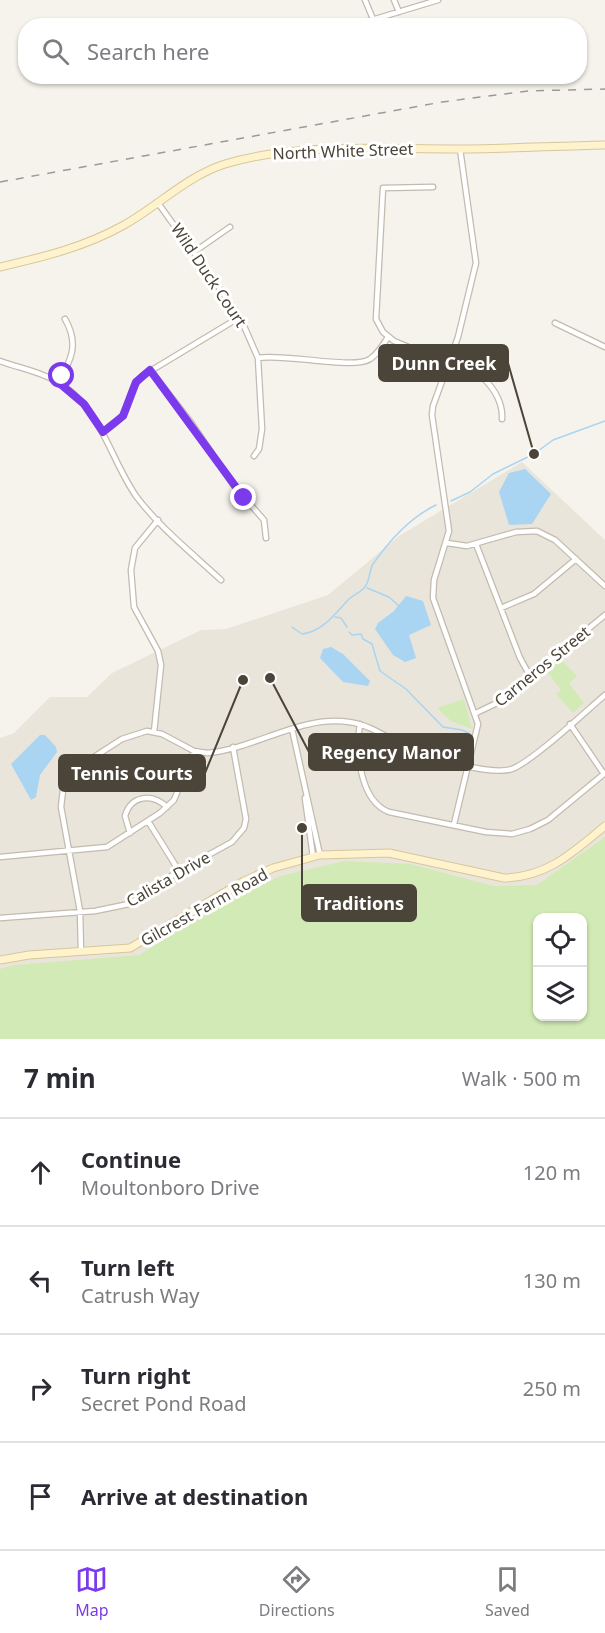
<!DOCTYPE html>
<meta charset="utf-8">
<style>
body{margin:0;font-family:"Noto Sans",sans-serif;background:#f2f2f3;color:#2b2b33}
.controls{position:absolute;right:18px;bottom:18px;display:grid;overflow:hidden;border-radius:12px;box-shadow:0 2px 4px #0004}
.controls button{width:54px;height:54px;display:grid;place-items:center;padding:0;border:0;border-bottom:2px solid #e1e1e2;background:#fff;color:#2b2b33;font:30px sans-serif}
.stop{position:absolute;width:18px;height:18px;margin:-14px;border:4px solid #7c3aed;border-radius:50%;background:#fff}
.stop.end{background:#7c3aed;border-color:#fff;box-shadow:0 2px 6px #0008}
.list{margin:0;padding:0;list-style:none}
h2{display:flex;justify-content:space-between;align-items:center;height:78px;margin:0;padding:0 24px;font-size:26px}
h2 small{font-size:20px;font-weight:400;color:#7c7c81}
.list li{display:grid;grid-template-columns:39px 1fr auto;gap:18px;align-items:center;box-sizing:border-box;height:108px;padding:0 24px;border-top:2px solid #e1e1e2}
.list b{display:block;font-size:22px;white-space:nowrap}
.list p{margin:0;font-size:20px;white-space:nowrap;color:#7c7c81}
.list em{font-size:20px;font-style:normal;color:#7c7c81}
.icon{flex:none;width:33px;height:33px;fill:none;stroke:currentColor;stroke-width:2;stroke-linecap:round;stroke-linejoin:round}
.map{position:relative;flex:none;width:605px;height:1039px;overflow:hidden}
.search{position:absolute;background:#fff;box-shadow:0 2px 4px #0004;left:18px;right:18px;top:18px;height:66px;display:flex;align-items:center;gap:15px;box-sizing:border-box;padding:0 21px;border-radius:24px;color:#7c7c81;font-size:22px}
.sheet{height:510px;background:#fff}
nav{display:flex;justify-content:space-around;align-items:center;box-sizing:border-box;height:84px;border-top:2px solid #e1e1e2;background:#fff;font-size:16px;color:#7c7c81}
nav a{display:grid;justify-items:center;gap:3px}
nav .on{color:#7c3aed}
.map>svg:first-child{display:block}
.residential{fill:#eae5da;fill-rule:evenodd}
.green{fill:#d2eab5;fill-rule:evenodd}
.water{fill:#a9d4f2}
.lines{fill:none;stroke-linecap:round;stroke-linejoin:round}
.stream{stroke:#a9d4f2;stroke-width:1.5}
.minor-casing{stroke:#c2bbae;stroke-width:7}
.secondary-casing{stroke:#d6c79b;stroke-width:9}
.minor{stroke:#fff;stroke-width:4.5}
.secondary{stroke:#fff3cd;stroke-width:7}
.rail{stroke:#9a9a9a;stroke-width:1.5;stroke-dasharray:8 8;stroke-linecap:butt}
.route{stroke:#7c3aed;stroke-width:8}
.labels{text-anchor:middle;stroke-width:6;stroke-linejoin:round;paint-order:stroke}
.street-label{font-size:16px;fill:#4b4439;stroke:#fff}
.leader{fill:none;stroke:#4b4439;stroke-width:2}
.callout-dot{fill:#4b4439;stroke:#fff;stroke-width:2}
.callout{fill:#4b4439;stroke:#4b4439;stroke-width:2}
.callout-label{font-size:18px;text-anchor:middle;font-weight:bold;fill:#fff}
</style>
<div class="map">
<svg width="605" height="1039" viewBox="0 0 605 1039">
<rect width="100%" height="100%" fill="#f6f3ec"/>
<!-- residential -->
<path class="residential" d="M 522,462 L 605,540 L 605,1039 L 0,1039 L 0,738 L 14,733 L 50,697 L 87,697 L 112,673 L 201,630 L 226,629 L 328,595 L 399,536 ZM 538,918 L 582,918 L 582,1017 L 538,1017 Z"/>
<!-- green -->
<path class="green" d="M 560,659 L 577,676 L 569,683 L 584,703 L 573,713 L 556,694 L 561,690 L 546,670 Z
M 464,699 L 472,729 L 451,721 L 437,708 Z
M 605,837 L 605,1039 L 0,1039 L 0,969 L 15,965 L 139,955 L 201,916 L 280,876 L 345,861 L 410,864 L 494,886 L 537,885 ZM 538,918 L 582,918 L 582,1017 L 538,1017 Z"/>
<!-- water -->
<path class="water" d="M 525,469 L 551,494 L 532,524 L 509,525 L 499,492 L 509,473 Z
M 406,596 L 423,601 L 431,625 L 409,635 L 416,658 L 405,662 L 393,655 L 375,629 L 378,623 L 394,611 Z
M 331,647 L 343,654 L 370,681 L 368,686 L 343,682 L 320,658 L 323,649 Z
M 40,735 L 45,735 L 56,747 L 57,752 L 40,775 L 36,797 L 31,800 L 11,764 Z"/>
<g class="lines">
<!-- stream -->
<path class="stream" d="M 451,501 L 470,492 L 493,474 L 534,454 L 553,440 L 605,421
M 367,588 L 389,597 L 399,606
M 335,617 L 341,618 L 347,627
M 292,627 L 302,634 C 322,632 335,614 348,600 C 353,595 359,593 363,589 C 371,582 368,572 373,564 C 389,541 411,517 436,505
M 349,632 L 352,635 L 361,634 L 363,639 L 372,644 L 380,671 L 406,689 L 443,727 L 462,730 L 470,734"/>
<defs>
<path id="minor" d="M 365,0 L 373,19
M 394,0 L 399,12
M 352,26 L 438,0
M 433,187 L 383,188 L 376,319 L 383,332 L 394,341 L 483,378 C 495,389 503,404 502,419
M 158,203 L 240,317 L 258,358 L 262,429 L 259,449 L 254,456
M 194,252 L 230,227
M 555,323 L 605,347
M 258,358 C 283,353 354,370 370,359 C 378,354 383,345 388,337
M 0,361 C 19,368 38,371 56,381 C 101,406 109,457 136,496 C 159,527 192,553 221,580
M 150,370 L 192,424 L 234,486 L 264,520 L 266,538
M 58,382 C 72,360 79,343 65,319
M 103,432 C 138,411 121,399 142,376 L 240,317
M 447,543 L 467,546 L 516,532 L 537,531 L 555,540 L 605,586
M 476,544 L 520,658 L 530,676
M 501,608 L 534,594 L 576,559
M 476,713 L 499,702 L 605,615
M 360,724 C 355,751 360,801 389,812 L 486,832 L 512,834 L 530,829 L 548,820 L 605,773
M 570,724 L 604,774
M 292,729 L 320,855
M 154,732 L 161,665 L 158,651 L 134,607 L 131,570 L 135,548 L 158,520
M 305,798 L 313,857
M 148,821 L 179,871
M 454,824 L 478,724 L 433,598 L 434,580 L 449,531 L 432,415 L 433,406 L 458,337 L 476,263 L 460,149
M 130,833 L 125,816 C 131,795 152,793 167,807
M 0,857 L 107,847 L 160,813 L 174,800 L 194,751
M 0,918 L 95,911 L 129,904 L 179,871 L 232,842 L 244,828 L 246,819 L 233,747
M 81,952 L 80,911 L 61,807 L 63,790 L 70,777 L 80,766 L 122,739 L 147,731 L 162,734 L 194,751 L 207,753 C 255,749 300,715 349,722 C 372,725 390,740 411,749 C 433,758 490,776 512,769 C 533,761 585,712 605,695"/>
<path id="secondary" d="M 0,267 C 43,257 85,247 124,225 C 158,206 187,176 225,164 C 294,143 378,149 451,149 C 502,149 554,146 605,145
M 0,960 L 29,955 L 130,948 L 244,881 L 273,868 L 320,855 L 389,853 L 504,878 C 548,877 573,852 605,826"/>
</defs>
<!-- minor casing -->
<use href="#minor" class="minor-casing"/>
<!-- secondary casing -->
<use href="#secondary" class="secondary-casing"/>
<!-- minor -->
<use href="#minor" class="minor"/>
<!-- secondary -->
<use href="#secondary" class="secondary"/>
<!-- rail -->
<path class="rail" d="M 0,182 L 442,102 L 528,91 L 605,89"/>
</g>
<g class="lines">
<!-- route -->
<path class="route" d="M 62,376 L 58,382 L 84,404 L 103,432 L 123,416 L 136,382 L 150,370 L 244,498"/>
</g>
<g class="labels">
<!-- street labels -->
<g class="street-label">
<text transform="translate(343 151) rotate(-2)" y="6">North White Street</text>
<text transform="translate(209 275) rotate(56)" y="6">Wild Duck Court</text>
<text transform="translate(542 666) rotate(-39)" y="6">Carneros Street</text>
<text transform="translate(168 879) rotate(-30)" y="6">Calista Drive</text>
<text transform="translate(204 907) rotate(-29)" y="6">Gilcrest Farm Road</text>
</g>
</g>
<!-- callouts -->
<path class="leader" d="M534 454L508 363M270 678L309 752M243 680L205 773M302 828L302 903"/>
<g class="callout-dot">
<circle cx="534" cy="454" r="6"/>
<circle cx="270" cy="678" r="6"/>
<circle cx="243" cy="680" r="6"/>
<circle cx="302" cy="828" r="6"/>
</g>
<g class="callout">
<rect x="379" y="345" width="129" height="36" rx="6"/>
<rect x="309" y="734" width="164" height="36" rx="6"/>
<rect x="59" y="755" width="146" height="36" rx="6"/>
<rect x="302" y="885" width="114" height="36" rx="6"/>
</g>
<g class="callout-label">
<text x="444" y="370">Dunn Creek</text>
<text x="391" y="759">Regency Manor</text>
<text x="132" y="780">Tennis Courts</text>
<text x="359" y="910">Traditions</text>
</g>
</svg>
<div class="controls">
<button><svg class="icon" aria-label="locate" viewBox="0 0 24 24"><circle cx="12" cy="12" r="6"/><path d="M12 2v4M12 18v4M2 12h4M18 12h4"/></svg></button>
<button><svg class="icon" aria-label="layers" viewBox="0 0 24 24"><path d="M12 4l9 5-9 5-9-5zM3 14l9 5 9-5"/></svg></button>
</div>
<div class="stop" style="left:62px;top:376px"></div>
<div class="stop end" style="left:244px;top:498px"></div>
<div class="search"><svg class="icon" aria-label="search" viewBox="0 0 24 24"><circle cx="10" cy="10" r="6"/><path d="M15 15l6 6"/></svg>Search here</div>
</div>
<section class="sheet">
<h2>7 min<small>Walk · 500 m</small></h2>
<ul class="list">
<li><svg class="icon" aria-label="ahead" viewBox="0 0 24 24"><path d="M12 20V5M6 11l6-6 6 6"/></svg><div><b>Continue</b><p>Moultonboro Drive</p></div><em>120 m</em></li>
<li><svg class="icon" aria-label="left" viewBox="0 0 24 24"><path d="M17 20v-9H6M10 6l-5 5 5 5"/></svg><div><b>Turn left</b><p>Catrush Way</p></div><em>130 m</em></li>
<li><svg class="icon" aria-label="right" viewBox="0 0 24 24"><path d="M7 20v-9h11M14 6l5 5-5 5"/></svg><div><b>Turn right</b><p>Secret Pond Road</p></div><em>250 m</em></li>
<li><svg class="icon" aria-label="arrive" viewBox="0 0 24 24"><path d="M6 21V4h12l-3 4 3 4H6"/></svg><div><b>Arrive at destination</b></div></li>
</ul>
</section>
<nav>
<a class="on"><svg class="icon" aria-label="map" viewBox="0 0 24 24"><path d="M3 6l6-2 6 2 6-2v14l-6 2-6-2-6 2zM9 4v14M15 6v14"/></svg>Map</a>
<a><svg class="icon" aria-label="directions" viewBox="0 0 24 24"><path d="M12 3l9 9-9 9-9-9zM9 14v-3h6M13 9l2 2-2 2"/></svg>Directions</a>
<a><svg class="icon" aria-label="saved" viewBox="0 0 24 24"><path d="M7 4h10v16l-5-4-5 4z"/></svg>Saved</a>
</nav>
